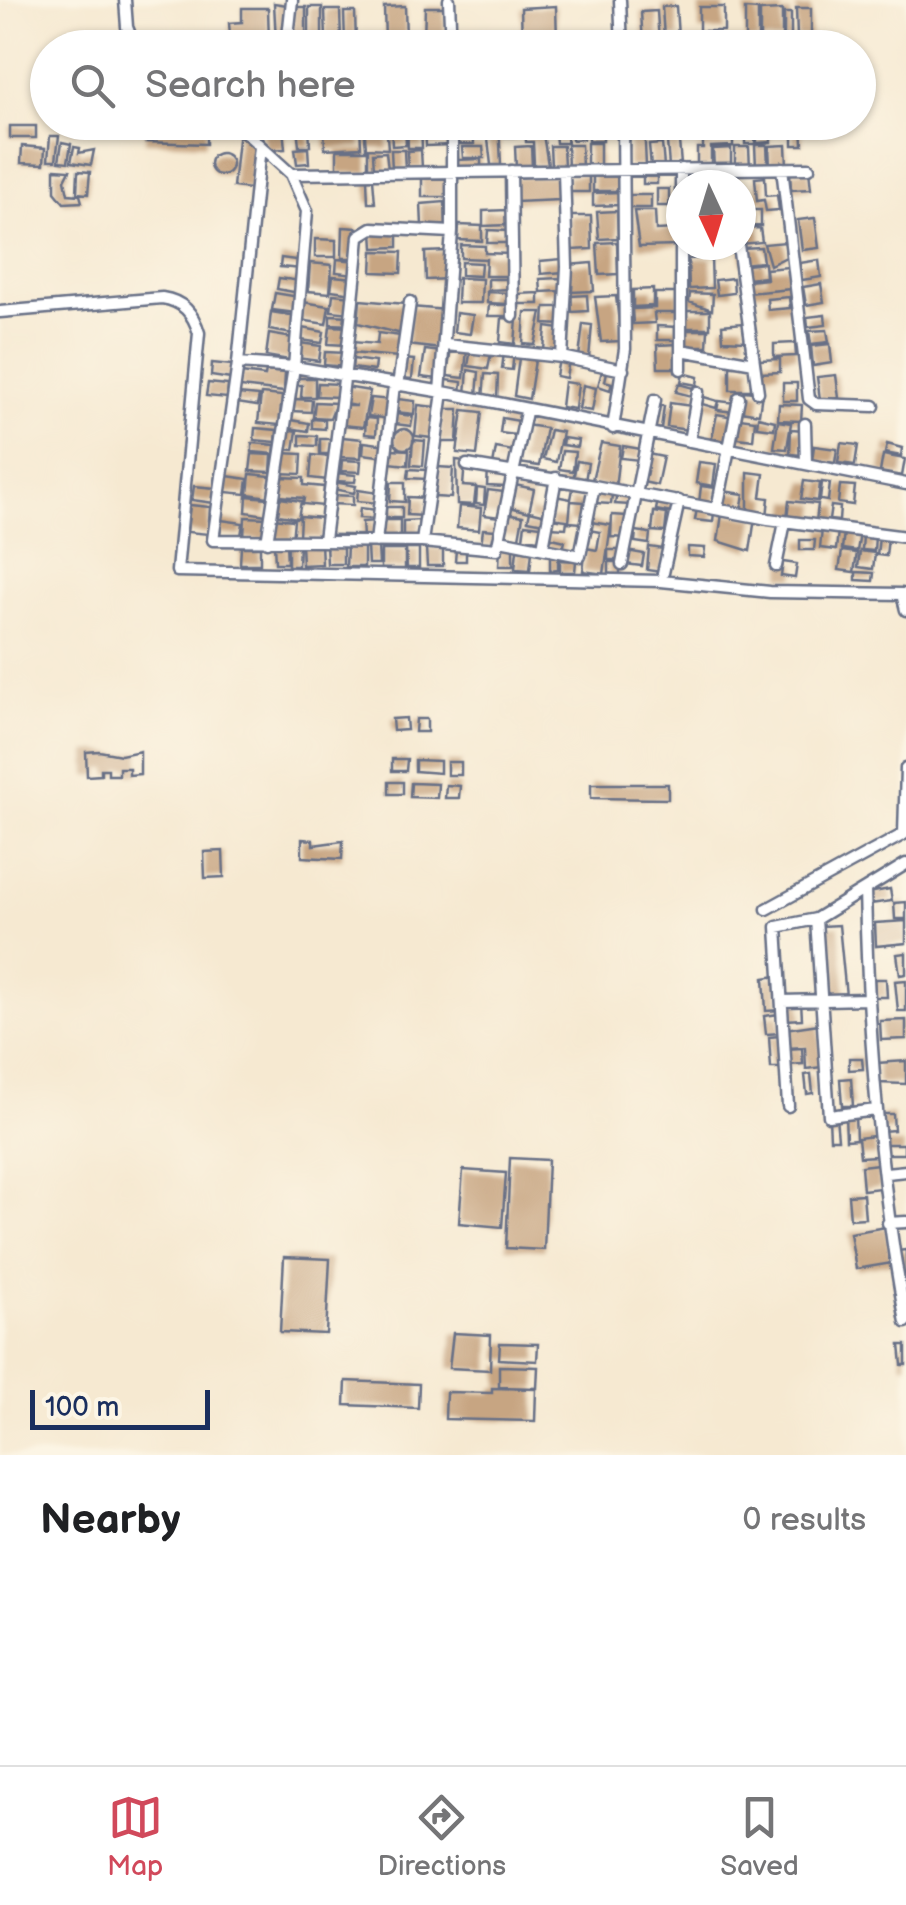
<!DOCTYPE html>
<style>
body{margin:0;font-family:"Balsamiq Sans",sans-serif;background:#f2f2f2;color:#202124}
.compass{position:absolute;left:666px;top:170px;width:90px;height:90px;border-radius:50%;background:#fff;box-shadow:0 2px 8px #0004;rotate:176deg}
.scale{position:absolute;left:30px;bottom:25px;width:180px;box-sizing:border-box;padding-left:10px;border:5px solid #1b2f5e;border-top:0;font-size:28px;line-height:35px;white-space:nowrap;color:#1b2f5e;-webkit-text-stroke:8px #fcf5e5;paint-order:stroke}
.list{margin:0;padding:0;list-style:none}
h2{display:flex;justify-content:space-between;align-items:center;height:130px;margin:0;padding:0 40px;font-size:42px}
h2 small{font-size:32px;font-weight:400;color:#757577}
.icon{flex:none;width:55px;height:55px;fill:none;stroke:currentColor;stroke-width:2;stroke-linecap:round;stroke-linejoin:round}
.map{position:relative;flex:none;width:906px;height:1455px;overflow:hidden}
.search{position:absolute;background:#fff;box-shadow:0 2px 8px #0004;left:30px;right:30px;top:30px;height:110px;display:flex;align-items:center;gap:25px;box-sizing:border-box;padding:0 35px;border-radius:55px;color:#757577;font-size:38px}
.sheet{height:310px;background:#fff}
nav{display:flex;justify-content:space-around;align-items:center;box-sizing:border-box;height:140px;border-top:2px solid #e0e0e0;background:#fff;font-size:28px;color:#757577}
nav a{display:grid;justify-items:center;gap:5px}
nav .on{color:#d1495b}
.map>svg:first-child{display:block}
.building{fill:#c7a582}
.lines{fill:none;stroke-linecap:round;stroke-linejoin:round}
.street-casing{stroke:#687086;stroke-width:15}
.street{stroke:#fff;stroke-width:10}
</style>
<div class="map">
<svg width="906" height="1455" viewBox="0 0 906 1455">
<rect width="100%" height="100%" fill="#fcf5e5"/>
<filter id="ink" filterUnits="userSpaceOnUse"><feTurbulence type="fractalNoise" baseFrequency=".01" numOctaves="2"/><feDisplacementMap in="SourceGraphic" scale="20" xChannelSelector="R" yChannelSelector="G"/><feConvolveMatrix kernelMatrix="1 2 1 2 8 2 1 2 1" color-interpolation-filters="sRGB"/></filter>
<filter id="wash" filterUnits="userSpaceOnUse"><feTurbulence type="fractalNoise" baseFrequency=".0048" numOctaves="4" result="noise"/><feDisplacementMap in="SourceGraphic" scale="40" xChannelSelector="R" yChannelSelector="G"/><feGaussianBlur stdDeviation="2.25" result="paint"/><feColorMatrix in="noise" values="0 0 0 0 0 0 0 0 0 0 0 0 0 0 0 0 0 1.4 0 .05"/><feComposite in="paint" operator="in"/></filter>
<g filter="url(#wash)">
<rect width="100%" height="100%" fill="#f6e9d1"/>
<g id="blocks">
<!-- building -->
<path class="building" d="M 274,3 L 287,5 L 286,42 L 276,41 Z
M 405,6 L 406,40 L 385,41 L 384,7 Z
M 556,6 L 557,42 L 522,43 L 521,8 Z
M 676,6 L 678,37 L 664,38 L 662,7 Z
M 293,7 L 306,7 L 306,44 L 292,44 Z
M 309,7 L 322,7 L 322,43 L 309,43 Z
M 425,7 L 445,7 L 444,42 L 424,41 Z
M 699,7 L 724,7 L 724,31 L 699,31 Z
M 242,8 L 268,8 L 269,43 L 243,44 L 243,34 L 230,35 L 229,23 L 242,22 Z
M 796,8 L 811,8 L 811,37 L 797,37 Z
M 745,9 L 758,10 L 758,40 L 745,40 Z
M 325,10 L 340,10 L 341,39 L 326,40 Z
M 782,10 L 782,40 L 760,40 L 760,11 Z
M 657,11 L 659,43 L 643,44 L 641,12 Z
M 344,12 L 355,12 L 356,43 L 345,44 Z
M 784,13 L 791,13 L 791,40 L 784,39 Z
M 146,122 L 206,129 L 206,144 L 145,142 Z
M 360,122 L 361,147 L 325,149 L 324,124 Z
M 386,122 L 388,149 L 366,148 L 364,124 Z
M 458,122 L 473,122 L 474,144 L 459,144 Z
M 486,122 L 499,122 L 501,165 L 491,165 Z
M 505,122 L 517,122 L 517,137 L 505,137 Z
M 525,122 L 541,122 L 548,165 L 534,165 L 533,142 L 526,142 Z
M 554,122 L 566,122 L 567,143 L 556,143 Z
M 571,122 L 582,122 L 583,139 L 572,140 Z
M 588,122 L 603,122 L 603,141 L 588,141 Z
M 644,122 L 646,166 L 628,167 L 630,123 Z
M 745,122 L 755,122 L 755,144 L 745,144 Z
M 756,122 L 770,122 L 771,142 L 757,143 Z
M 793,122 L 802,122 L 803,145 L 793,145 Z
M 391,123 L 405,123 L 406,145 L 392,146 Z
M 449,123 L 450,145 L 426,146 L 425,124 Z
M 309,124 L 310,146 L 299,146 L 297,125 Z
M 421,124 L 422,148 L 408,148 L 407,125 Z
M 703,124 L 733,124 L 733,146 L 711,147 L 711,167 L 697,168 L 697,148 L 703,148 Z
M 10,126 L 36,126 L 36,138 L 10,138 Z
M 283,128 L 285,149 L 266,150 L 261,129 Z
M 239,130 L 254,145 L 250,189 L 233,187 Z
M 50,136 L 59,136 L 56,160 L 48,160 Z
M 679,141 L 681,165 L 669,166 L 667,142 Z
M 62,142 L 71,144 L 68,162 L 59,161 Z
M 587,143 L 600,143 L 600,167 L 587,167 Z
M 662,144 L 664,166 L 651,167 L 649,145 Z
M 567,145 L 581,145 L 582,167 L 568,167 Z
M 755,145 L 767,145 L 768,166 L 756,167 Z
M 786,145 L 787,166 L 770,167 L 769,146 Z
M 22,146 L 45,148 L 44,164 L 21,163 Z
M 531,146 L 532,167 L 516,168 L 515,147 Z
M 550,146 L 563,146 L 564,166 L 551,166 Z
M 74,147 L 80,148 L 79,153 L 94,150 L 91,165 L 71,162 Z
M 462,147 L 483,147 L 484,158 L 463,158 Z
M 735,147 L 749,147 L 750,168 L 735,168 Z
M 308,148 L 309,163 L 297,164 L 295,149 Z
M 731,148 L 731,167 L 714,168 L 713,149 Z
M 337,150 L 368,150 L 368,173 L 337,173 Z
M 391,150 L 404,150 L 405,169 L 392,170 Z
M 421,150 L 422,168 L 408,168 L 407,151 Z
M 386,152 L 388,169 L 374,170 L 373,153 Z
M210 164a11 11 0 1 1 22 0a11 11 0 1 1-22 0Z
M 481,159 L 481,169 L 456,169 L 456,160 Z
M 55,169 L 70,170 L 65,180 L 68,194 L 80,195 L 82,202 L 64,203 L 55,192 Z
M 809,170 L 811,189 L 791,190 L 790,172 Z
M 78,171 L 90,172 L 88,194 L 77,193 Z
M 643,171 L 657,171 L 657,184 L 643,184 Z
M 618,172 L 618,191 L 593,191 L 593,173 Z
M 446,174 L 447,197 L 422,197 L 422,175 Z
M 559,175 L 560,200 L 515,202 L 514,178 Z
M 589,175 L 589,192 L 567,192 L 567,176 Z
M 765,177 L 766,196 L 777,195 L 779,210 L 766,211 L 764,200 L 757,201 L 755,178 Z
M 367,179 L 373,179 L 375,203 L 368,203 Z
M 657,189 L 669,189 L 669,206 L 657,206 Z
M 620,192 L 620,205 L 593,206 L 593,193 Z
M 628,195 L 651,195 L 651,208 L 628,208 Z
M 445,202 L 446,225 L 422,226 L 421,204 Z
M 507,210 L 508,225 L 483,226 L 483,211 Z
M 741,210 L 761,210 L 761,226 L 741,227 Z
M 617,211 L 618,238 L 599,239 L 597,212 Z
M 634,211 L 655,211 L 656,230 L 677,229 L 678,246 L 639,247 Z
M 570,216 L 591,216 L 592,249 L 571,250 Z
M 815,218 L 819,248 L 802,250 L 798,220 Z
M 459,225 L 482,226 L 482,241 L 458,240 Z
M 343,227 L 357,228 L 355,258 L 342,258 Z
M 760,228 L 762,242 L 741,244 L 741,229 Z
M 488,230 L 509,231 L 509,243 L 487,243 Z
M 373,231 L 398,231 L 398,247 L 374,248 Z
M 315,239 L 336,240 L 336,257 L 315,257 Z
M 617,242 L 618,274 L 599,275 L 597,243 Z
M 785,242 L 786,257 L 770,265 L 764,244 Z
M 461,245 L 485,246 L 485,253 L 510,254 L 509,276 L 485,276 L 486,259 L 461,258 Z
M 707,245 L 729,245 L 730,251 L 709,254 Z
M 761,247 L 763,262 L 742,264 L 741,248 Z
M 373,251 L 402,252 L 401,273 L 372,272 Z
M 447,251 L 449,279 L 426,280 L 425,252 Z
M 281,258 L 303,261 L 302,269 L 280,267 Z
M 711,258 L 712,288 L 689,289 L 688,259 Z
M 337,259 L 357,261 L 355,274 L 336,272 Z
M 562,259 L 563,272 L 541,274 L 540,261 Z
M 819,260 L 821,277 L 802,280 L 800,263 Z
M 461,262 L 481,263 L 480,276 L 461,275 Z
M 310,263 L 332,265 L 330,293 L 308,291 Z
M 592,263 L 594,291 L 570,292 L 568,265 Z
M 764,263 L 765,277 L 747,279 L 746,265 Z
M 788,267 L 791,289 L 747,293 L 746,281 L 767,279 L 766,269 Z
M 333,276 L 354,278 L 353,293 L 331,290 Z
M 279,278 L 301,281 L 299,293 L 277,289 Z
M 458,278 L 482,279 L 481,303 L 457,303 Z
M 560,278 L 561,291 L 541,292 L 540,279 Z
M 733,278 L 734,293 L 717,295 L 715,280 Z
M 488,279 L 510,279 L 511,289 L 488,290 Z
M 821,284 L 824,302 L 806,305 L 803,287 Z
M 653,289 L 653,306 L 633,307 L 633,290 Z
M 487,292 L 508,293 L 508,304 L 487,303 Z
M 275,293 L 299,297 L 296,313 L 272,310 Z
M 539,293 L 539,304 L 517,304 L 517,294 Z
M 655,293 L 679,293 L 679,313 L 654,313 L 655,323 L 633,324 L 632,309 L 655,308 Z
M 690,293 L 713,294 L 712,310 L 689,302 Z
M 333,294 L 353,296 L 351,313 L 331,311 Z
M 587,295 L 588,311 L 572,312 L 571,296 Z
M 616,296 L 621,341 L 601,342 L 595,297 Z
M 789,297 L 790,308 L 768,310 L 767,299 Z
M 360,300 L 405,304 L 402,334 L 358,323 Z
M 303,302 L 329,306 L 326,324 L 300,320 Z
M 489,305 L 508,305 L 507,316 L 488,316 Z
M 411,307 L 446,310 L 442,349 L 407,345 Z
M 545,307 L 564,307 L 564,325 L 544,324 Z
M 685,311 L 710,311 L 710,328 L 685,328 Z
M 271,312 L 296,316 L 293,334 L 269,330 Z
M 525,312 L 542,312 L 535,345 L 523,344 Z
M 456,313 L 473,315 L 470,334 L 454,332 Z
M 330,315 L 351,316 L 351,325 L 330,324 Z
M 825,315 L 826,325 L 808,327 L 807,317 Z
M 502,318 L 517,319 L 515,344 L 500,342 Z
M 743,323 L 745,341 L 723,340 L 722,325 Z
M 583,324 L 592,325 L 589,358 L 579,357 Z
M 330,326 L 349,327 L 347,345 L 328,344 Z
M 657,326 L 678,327 L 678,340 L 657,340 Z
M 546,327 L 560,329 L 558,351 L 544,350 Z
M 303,328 L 324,332 L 322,343 L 301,340 Z
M 684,330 L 708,330 L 707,346 L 685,346 Z
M 827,330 L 829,342 L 811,344 L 809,331 Z
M 378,333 L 401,336 L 399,357 L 351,353 L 352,342 L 377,344 Z
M 269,334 L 293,338 L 289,360 L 266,356 Z
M 300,343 L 321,346 L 319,361 L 297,358 Z
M 795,343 L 796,356 L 774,357 L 774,344 Z
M 678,344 L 679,368 L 658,368 L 657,345 Z
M 830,344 L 832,363 L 813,366 L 811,346 Z
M 451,348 L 467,350 L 464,378 L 447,376 Z
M 471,349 L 491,353 L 488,369 L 468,366 Z
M 425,350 L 442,352 L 438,379 L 421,377 Z
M 325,352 L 346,353 L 345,367 L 324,365 Z
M 504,352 L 514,353 L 512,370 L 502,369 Z
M 519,358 L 535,360 L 529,399 L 514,396 Z
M 353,359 L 375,362 L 374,371 L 352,368 Z
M 403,359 L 414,360 L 412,379 L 402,378 Z
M 559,359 L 569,360 L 566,378 L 556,376 Z
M 780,359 L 780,372 L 760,373 L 759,360 Z
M 212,363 L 232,365 L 231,379 L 211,376 Z
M 730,366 L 751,366 L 751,390 L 730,390 Z
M 468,370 L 479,372 L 477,395 L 466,394 Z
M 266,371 L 285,373 L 284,392 L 240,387 L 241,373 L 265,376 Z
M 602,371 L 607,372 L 605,381 L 612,383 L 610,390 L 598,386 Z
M 683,373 L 698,377 L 697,385 L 681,382 Z
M 485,374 L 498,375 L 497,400 L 483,399 Z
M 836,375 L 839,398 L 820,400 L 817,377 Z
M 295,378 L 315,378 L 315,397 L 301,397 L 302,385 L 295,385 Z
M 447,380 L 462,382 L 461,393 L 445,391 Z
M 564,382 L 578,384 L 575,409 L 561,407 Z
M 208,383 L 228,385 L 227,398 L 206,396 Z
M 318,383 L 340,384 L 339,397 L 317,396 Z
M 783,383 L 797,383 L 797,401 L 783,401 Z
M 679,384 L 697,389 L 695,397 L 676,392 Z
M 583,385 L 596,388 L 592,411 L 579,409 Z
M 345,387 L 370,391 L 363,427 L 342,425 L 344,406 L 357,406 L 343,404 Z
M 744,391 L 762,393 L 759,414 L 741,411 Z
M 238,394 L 259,396 L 257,406 L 237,403 Z
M 261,394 L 282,396 L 279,425 L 258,423 Z
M 704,397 L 718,401 L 716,408 L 702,404 Z
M 371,398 L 391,400 L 389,419 L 368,416 Z
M 293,399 L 312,400 L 311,412 L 292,411 Z
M 397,399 L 415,401 L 414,414 L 396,412 Z
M 719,401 L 736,403 L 735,412 L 717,410 Z
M 315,402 L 336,403 L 330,418 L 313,417 Z
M 670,403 L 692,406 L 689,430 L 667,427 Z
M 779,404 L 802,405 L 801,421 L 778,420 Z
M 418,405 L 436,407 L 432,438 L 415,436 Z
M 656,405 L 664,406 L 661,429 L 653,428 Z
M 442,409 L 459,409 L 457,442 L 440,442 Z
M 463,410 L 482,412 L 477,455 L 457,453 Z
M 396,414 L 413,416 L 411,426 L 395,424 Z
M 717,414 L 734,417 L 729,442 L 712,438 Z
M 758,417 L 775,421 L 774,429 L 757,427 Z
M 366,418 L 377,419 L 376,435 L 365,434 Z
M 502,418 L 519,421 L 516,435 L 500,433 Z
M 740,418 L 755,420 L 753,440 L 738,438 Z
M 312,419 L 325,420 L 325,429 L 312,428 Z
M 291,420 L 309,423 L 308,431 L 289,428 Z
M 778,421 L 791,423 L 787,449 L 774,448 Z
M 526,425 L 546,428 L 539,466 L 519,463 Z
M 255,428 L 277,430 L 276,442 L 254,440 Z
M 285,429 L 297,431 L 294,450 L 283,449 Z
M 791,429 L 804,430 L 802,455 L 790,454 Z
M394 439a10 10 0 1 1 20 0a10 10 0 1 1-20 0Z
M 550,430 L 562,432 L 556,462 L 543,459 Z
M 300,435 L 317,436 L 317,446 L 300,445 Z
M 342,437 L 362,439 L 361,458 L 341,457 Z
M 563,438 L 578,440 L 577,447 L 562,445 Z
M 320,439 L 330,439 L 330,454 L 320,454 Z
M 413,440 L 425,441 L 423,466 L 411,465 Z
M 364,442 L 387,445 L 386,457 L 363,454 Z
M 252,443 L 275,445 L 274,454 L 252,452 Z
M 601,443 L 620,446 L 615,488 L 591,484 Z
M 841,443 L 858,445 L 855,465 L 838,463 Z
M 887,444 L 902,448 L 901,456 L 885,453 Z
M 623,446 L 641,449 L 639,460 L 621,458 Z
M 814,446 L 837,449 L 835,463 L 812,460 Z
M 496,448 L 513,451 L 509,468 L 493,465 Z
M 390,449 L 409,450 L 408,465 L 389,463 Z
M 562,451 L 575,452 L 573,471 L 559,469 Z
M 281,453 L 302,454 L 301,474 L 279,473 Z
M 252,454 L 272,455 L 271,472 L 250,471 Z
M 648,454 L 663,457 L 657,485 L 643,482 Z
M 312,455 L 331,457 L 328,480 L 310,478 Z
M 883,455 L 905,459 L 902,476 L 880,472 Z
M 342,460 L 361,461 L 360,472 L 341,471 Z
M 456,460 L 465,461 L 463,486 L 476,487 L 474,505 L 457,504 Z
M 577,461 L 588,463 L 585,481 L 573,479 Z
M 699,462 L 716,464 L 713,486 L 696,483 Z
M 437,467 L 453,468 L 451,498 L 435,497 Z
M 409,469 L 426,470 L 426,479 L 408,478 Z
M 488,469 L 507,470 L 506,487 L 487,486 Z
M 748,472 L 764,474 L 761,497 L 769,498 L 767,517 L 748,514 Z
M 335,473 L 356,475 L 355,482 L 335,481 Z
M 250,474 L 271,476 L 268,497 L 248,494 Z
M 227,476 L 248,479 L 246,494 L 225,492 Z
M 280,477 L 304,478 L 304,485 L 324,487 L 323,506 L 303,504 L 304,498 L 279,496 Z
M 559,479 L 574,483 L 571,499 L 555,496 Z
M 804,481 L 820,483 L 818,501 L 801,499 Z
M 334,482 L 356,486 L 354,493 L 333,489 Z
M 391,482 L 405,482 L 405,502 L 390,501 Z
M 822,482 L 830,483 L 828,501 L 820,500 Z
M 515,485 L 534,489 L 529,512 L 510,507 Z
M 840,485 L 855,486 L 853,505 L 838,503 Z
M 194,486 L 215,488 L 214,503 L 192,500 Z
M 701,486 L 716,488 L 714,505 L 699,503 Z
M 477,488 L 485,489 L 484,505 L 476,504 Z
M 358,490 L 379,493 L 378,503 L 357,501 Z
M 488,490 L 504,492 L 500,517 L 484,515 Z
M 723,491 L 744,494 L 741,512 L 720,508 Z
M 596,492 L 612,494 L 611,504 L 595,503 Z
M 617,492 L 631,494 L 630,505 L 615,504 Z
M 332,495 L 353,496 L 353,505 L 332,504 Z
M 247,496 L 268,498 L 266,515 L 246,512 Z
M 408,497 L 426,498 L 425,516 L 407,515 Z
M 280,498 L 301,501 L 298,518 L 278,515 Z
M 658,500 L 674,503 L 672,513 L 656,510 Z
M 571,501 L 584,502 L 582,523 L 569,522 Z
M 789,501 L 818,504 L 816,522 L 787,519 Z
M 190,505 L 210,507 L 208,534 L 187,532 Z
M 459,506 L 481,508 L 479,530 L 457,528 Z
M 831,506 L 840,507 L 839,521 L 829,520 Z
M 386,507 L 402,507 L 402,518 L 386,518 Z
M 360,508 L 377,510 L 376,519 L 359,518 Z
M 697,508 L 714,511 L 713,522 L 695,520 Z
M 530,511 L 546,515 L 544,523 L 528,520 Z
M 654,512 L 667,514 L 665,532 L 652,531 Z
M 507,513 L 523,516 L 519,538 L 503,535 Z
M 722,514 L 755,518 L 750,551 L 718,541 Z
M 612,515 L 627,516 L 626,538 L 611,537 Z
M 300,516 L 322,518 L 321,538 L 299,536 Z
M 245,517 L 267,518 L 266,540 L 244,538 Z
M 272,518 L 294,520 L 292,540 L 270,538 Z
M 551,518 L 567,520 L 566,528 L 550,527 Z
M 221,520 L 243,523 L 241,536 L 219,534 Z
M 379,520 L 400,520 L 400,540 L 379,540 Z
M 419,520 L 419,537 L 403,537 L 403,521 Z
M 375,521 L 376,537 L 363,537 L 362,522 Z
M 590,522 L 611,525 L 604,574 L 583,571 L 586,548 L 597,550 L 600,532 L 589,530 Z
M 525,524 L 541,526 L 539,540 L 523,538 Z
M 483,529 L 495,530 L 493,547 L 481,545 Z
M 822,529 L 838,531 L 836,550 L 820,548 Z
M 636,531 L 650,533 L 649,544 L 635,542 Z
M 844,532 L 860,534 L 857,551 L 842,549 Z
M 863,535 L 875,536 L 874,551 L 862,550 Z
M 548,537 L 565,541 L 563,550 L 546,546 Z
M 879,537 L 888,538 L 886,556 L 877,555 Z
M 800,540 L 815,540 L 814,550 L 800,550 Z
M 286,543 L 287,563 L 275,563 L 274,544 Z
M 288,543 L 299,543 L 298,566 L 288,566 Z
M 301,543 L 321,543 L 322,564 L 302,565 Z
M 326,543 L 343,543 L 343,564 L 327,564 Z
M 347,545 L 364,545 L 364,567 L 346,567 Z
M 367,546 L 378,546 L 379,564 L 368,564 Z
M 241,547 L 260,547 L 260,564 L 240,564 Z
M 500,547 L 513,547 L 513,566 L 499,566 Z
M 649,547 L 664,549 L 661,572 L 647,570 Z
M 688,547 L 705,548 L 704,557 L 688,556 Z
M 426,548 L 443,548 L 443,566 L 427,566 Z
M 406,549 L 419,549 L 419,568 L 407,568 Z
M 381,550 L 405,550 L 405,569 L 381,569 Z
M 456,550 L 466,550 L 466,561 L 455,561 Z
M 517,550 L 532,552 L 530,570 L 515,569 Z
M 608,550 L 621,550 L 621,560 L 608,560 Z
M 627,551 L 644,554 L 642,566 L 625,564 Z
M 842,551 L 857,553 L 854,572 L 839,570 Z
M 860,551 L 875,553 L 873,569 L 858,567 Z
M 550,555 L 558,555 L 558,570 L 550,571 Z
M 560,560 L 576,561 L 575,572 L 560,572 Z
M 609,562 L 620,562 L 620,574 L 609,574 Z
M 783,562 L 797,564 L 795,578 L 781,576 Z
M 856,572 L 874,573 L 873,581 L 856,580 Z
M 406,718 L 407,730 L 393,731 L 392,719 Z
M 416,719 L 427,719 L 427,732 L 415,732 Z
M 99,751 L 121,755 L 140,751 L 140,774 L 129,775 L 129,768 L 119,768 L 119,775 L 108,775 L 108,769 L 101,769 L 101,775 L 87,776 L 86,752 Z
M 392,759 L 407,759 L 406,771 L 392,771 Z
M 415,760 L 440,761 L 440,773 L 415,771 Z
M 447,762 L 461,762 L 461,775 L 447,775 Z
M 389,782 L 403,782 L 403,794 L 389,794 Z
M 411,783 L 438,784 L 437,798 L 410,797 Z
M 591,784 L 668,784 L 668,799 L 591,798 Z
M 446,785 L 460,786 L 459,798 L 445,798 Z
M 302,839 L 313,840 L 313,845 L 343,841 L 342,859 L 302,857 Z
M 223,851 L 224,877 L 205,878 L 204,852 Z
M 890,889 L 892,901 L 870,904 L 868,893 Z
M 906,902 L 906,919 L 895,919 L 894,903 Z
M 906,921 L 906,943 L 876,946 L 875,923 Z
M 839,925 L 846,996 L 826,998 L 821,926 Z
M 906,953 L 906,974 L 900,975 L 897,954 Z
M 777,976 L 780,1010 L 766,1011 L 764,978 Z
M 874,979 L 886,979 L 887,997 L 875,997 Z
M 906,980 L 906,1011 L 898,1011 L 895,981 Z
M 801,1001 L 802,1019 L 785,1020 L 784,1002 Z
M 779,1014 L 781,1033 L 766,1034 L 764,1016 Z
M 906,1020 L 906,1039 L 881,1040 L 880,1021 Z
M 819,1024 L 822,1067 L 806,1069 L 805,1047 L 787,1048 L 785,1029 Z
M 780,1036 L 782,1068 L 771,1068 L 769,1037 Z
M 802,1048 L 803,1064 L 787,1065 L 786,1049 Z
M 849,1058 L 862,1058 L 863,1069 L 849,1070 Z
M 906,1061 L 906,1084 L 878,1083 L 877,1063 Z
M 811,1074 L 813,1093 L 807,1094 L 805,1075 Z
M 851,1078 L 853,1106 L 842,1106 L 840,1079 Z
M 881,1114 L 893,1114 L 894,1130 L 882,1131 Z
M 845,1115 L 855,1115 L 856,1139 L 846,1140 Z
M 836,1117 L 838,1139 L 830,1139 L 829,1118 Z
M 874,1136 L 876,1156 L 860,1157 L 858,1138 Z
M 884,1144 L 904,1144 L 904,1154 L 884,1154 Z
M 510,1158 L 548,1160 L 544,1250 L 506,1248 Z
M 878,1164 L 880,1188 L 863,1190 L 861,1166 Z
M 463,1170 L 506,1173 L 502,1227 L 459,1223 Z
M 863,1194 L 865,1218 L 850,1219 L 848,1195 Z
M 886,1227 L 892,1263 L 856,1269 L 850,1233 Z
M 906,1250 L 906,1274 L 899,1275 L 897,1251 Z
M 284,1257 L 330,1259 L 326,1334 L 280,1332 Z
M 453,1333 L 491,1335 L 490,1370 L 449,1368 Z
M 500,1343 L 538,1344 L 537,1361 L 499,1359 Z
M 900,1345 L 906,1345 L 906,1365 L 902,1365 Z
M 499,1366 L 538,1367 L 537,1388 L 499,1387 Z
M 346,1381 L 419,1384 L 418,1408 L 345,1405 Z
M 492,1388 L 536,1389 L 535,1421 L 445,1419 L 446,1392 L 492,1393 Z"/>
</g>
</g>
<g filter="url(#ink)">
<use href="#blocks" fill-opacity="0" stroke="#687086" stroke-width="2.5"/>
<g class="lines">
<defs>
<path id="street" d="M 125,0 L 127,27 L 135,48
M 449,0 L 451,48
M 620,0 L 622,48
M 287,46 L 292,0
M 286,48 L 808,45
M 234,122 L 291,174 L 307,211 L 294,367 L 267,542
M 238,126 L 323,122
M 260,147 L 238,363 L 213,540 L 422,542 L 497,549 L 526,412
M 782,168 L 809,399 L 816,404 L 874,406
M 681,169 L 681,369
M 511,171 L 513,316
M 291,174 L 809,168
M 738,245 L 758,392
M 0,312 L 162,298 C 183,301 193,313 199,333 L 177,571 L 661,581 L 770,592 L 902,594 L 906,610
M 446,345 L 562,357 L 623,370
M 681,350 L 754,363
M 562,357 L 567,267 L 564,171
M 238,363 L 294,367 L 443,392 L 906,484
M 398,386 L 410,302
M 440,392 L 452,232 L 452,122
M 805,424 L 806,464
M 613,428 L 625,349 L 623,122
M 689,441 L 698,392
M 467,465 L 594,486
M 717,509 L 739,398
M 324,540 C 336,439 351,338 359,236 L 372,228 L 452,232
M 500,540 L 580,556 L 594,486 L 768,519 L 906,537
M 376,542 L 394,385
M 422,542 L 443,392
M 543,547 L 556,478
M 622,564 L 655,400
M 776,566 L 785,522
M 663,573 L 679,501
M 865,889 C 868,1036 879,1179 906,1322
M 767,909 L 904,834 L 906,768
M 816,919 L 829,1116 L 876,1110
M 782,1001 L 867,999
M 788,1106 L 777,927 L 816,919 L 906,864
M 886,1173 L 906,1171
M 888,1223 L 906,1222"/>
</defs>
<!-- street casing -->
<use href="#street" class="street-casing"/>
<!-- street -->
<use href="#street" class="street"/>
</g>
</g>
</svg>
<svg class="compass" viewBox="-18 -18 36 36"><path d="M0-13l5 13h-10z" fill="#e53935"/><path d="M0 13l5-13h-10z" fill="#757577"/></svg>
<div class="scale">100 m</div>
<div class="search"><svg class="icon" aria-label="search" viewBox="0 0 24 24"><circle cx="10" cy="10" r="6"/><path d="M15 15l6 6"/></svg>Search here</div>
</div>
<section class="sheet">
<h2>Nearby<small>0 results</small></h2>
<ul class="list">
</ul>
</section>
<nav>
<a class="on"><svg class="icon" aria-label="map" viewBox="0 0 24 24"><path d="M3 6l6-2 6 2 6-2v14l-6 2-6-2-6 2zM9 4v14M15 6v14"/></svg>Map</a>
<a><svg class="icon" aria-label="directions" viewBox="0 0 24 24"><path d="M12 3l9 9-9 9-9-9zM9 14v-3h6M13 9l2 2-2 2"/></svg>Directions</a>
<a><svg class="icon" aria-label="saved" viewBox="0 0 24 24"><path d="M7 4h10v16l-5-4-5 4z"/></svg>Saved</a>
</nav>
